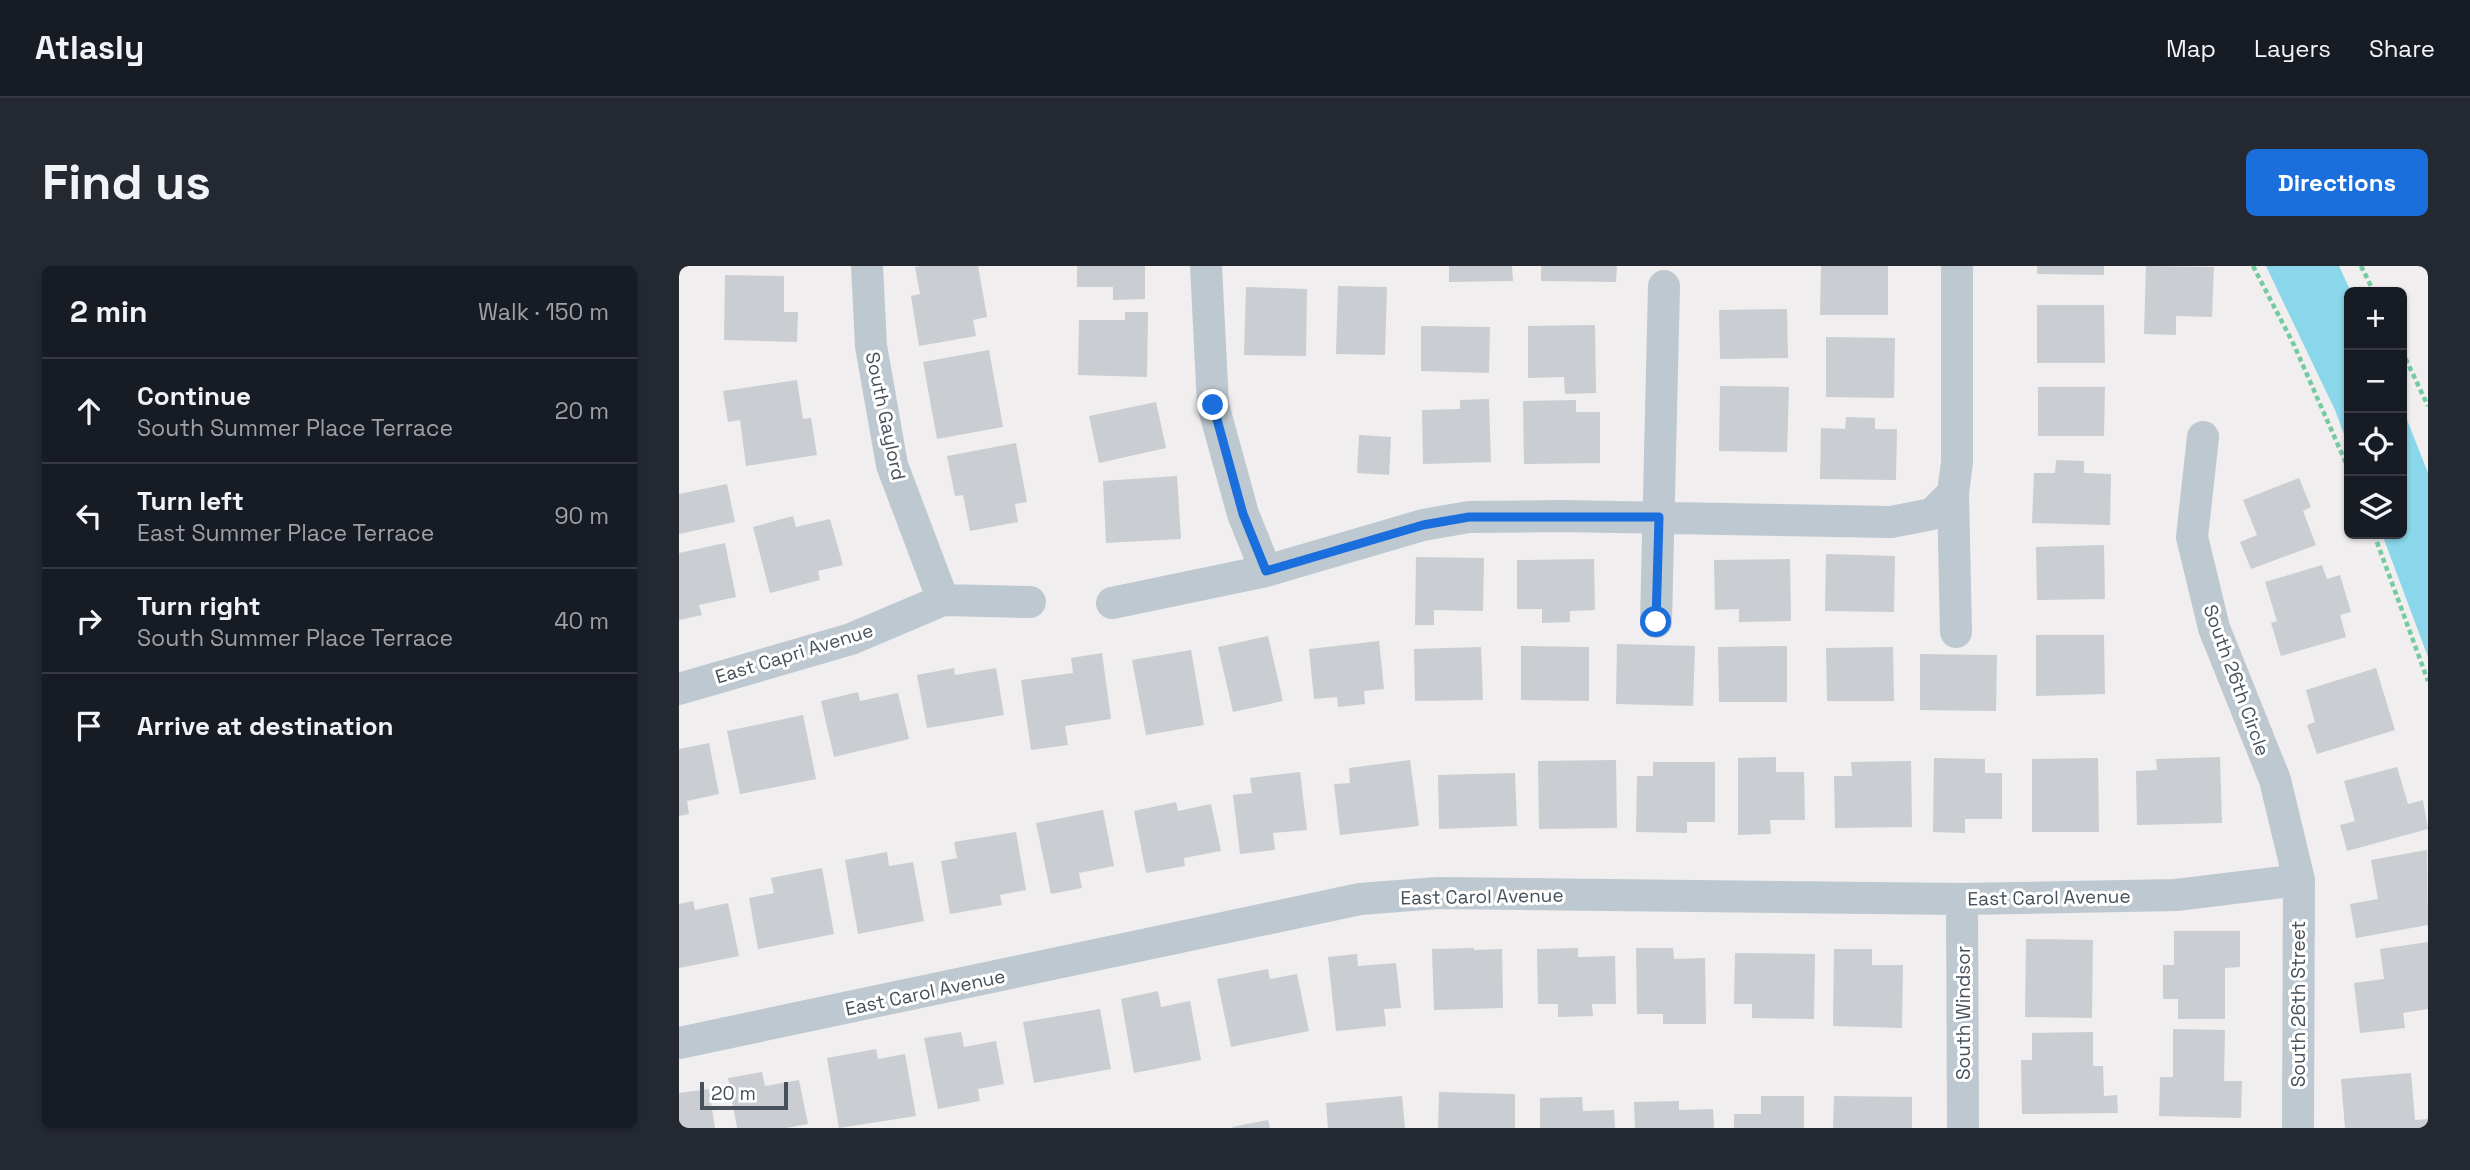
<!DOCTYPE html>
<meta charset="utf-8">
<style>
body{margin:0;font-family:"Space Grotesk",sans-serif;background:#242831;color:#f1f3f6}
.controls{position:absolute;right:21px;top:21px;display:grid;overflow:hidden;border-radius:10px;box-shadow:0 2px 5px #0004}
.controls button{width:63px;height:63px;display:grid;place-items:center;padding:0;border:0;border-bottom:2px solid #363941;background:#171b24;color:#f1f3f6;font:35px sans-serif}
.scale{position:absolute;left:21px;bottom:18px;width:88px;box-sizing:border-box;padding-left:7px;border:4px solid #46515b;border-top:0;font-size:19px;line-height:24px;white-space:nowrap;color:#46515b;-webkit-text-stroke:5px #fff;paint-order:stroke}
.stop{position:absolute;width:21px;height:21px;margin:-16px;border:5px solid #1b6fdd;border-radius:50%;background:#fff}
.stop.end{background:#1b6fdd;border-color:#fff;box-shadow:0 2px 7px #0008}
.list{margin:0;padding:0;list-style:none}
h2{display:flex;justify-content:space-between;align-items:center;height:91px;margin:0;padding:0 28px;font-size:30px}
h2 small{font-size:23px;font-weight:400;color:#9ea1a6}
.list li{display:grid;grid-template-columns:46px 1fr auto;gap:21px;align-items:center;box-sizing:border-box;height:105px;padding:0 28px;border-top:2px solid #363941}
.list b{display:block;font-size:26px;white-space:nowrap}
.list p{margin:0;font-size:23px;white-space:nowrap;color:#9ea1a6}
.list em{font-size:23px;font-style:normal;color:#9ea1a6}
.icon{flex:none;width:38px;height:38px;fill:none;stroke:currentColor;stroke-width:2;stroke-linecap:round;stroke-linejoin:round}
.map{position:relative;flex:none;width:1749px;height:862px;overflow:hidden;border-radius:10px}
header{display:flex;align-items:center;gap:42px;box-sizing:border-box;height:98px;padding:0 35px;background:#171b24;border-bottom:2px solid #363941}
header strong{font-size:33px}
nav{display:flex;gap:38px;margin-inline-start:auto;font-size:24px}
.intro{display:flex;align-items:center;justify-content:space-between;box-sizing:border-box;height:168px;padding:0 42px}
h1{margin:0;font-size:49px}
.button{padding:18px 32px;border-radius:10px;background:#1b6fdd;color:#fff;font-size:24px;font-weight:700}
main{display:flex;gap:42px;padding:0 42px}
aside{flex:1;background:#171b24;border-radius:10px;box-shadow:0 2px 5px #0004}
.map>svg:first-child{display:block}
.water{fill:#8ad6ea}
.building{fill:#cacdd2}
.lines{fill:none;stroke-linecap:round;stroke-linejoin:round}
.path{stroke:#75cba1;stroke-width:4.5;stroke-dasharray:5 3.5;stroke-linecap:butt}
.minor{stroke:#bec8d0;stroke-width:32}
.route{stroke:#1b6fdd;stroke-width:9}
.labels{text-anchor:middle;stroke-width:6;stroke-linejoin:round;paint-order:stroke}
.street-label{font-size:19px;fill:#46515b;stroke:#fff}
</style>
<header>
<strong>Atlasly</strong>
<nav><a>Map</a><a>Layers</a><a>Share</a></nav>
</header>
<div class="intro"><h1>Find us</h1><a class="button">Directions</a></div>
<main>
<aside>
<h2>2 min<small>Walk · 150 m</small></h2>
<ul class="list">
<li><svg class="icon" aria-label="ahead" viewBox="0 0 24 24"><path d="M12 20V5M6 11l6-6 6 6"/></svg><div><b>Continue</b><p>South Summer Place Terrace</p></div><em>20 m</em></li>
<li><svg class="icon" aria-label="left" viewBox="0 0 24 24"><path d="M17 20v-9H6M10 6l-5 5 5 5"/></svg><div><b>Turn left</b><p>East Summer Place Terrace</p></div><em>90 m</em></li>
<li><svg class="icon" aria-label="right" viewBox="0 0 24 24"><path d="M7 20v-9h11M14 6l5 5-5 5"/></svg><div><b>Turn right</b><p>South Summer Place Terrace</p></div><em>40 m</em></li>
<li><svg class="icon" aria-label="arrive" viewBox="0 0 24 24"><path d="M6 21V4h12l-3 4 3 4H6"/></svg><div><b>Arrive at destination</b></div></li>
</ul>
</aside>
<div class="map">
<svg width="1749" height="862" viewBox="0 0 1749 862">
<rect width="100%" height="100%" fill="#f0eeee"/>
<!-- water -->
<path class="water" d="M 1587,0 L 1660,0 L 1672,26 L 1670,26 L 1670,182 L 1656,144 Z
M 1723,141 L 1749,207 L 1749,391 L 1703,268 L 1723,268 Z"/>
<!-- building -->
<path class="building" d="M 242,0 L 299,0 L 308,51 L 294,54 L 297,70 L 240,80 L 232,30 L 241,28 L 236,1 Z
M 398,0 L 466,0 L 466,33 L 434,34 L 434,21 L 398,21 Z
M 770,0 L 833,0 L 834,15 L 770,16 Z
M 862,0 L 938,0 L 937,16 L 862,15 Z
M 1142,0 L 1209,0 L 1209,49 L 1141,49 Z
M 1358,0 L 1425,0 L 1425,9 L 1358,8 Z
M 1467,0 L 1535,1 L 1533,51 L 1497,50 L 1497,69 L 1465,68 Z
M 46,9 L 105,10 L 105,46 L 119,46 L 118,76 L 45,74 Z
M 659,20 L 708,21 L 706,89 L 657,88 Z
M 567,21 L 628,23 L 627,90 L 565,89 Z
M 1358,39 L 1425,39 L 1426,97 L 1358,97 Z
M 1108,43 L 1109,92 L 1041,93 L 1040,44 Z
M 446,46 L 469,46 L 468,111 L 399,109 L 400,54 L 446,54 Z
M 916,59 L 917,127 L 886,128 L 885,111 L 849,112 L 849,60 Z
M 742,60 L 811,61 L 810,107 L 742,105 Z
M 1147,71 L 1216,72 L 1215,132 L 1147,131 Z
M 310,84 L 324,161 L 258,173 L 244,96 Z
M 118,114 L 124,153 L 132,152 L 138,189 L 67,200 L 61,154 L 49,156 L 44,125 Z
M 1041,120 L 1110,121 L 1108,186 L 1040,185 Z
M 1359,121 L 1426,121 L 1425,170 L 1359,170 Z
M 810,133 L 812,196 L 744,198 L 743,144 L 781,143 L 781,134 Z
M 897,134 L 897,146 L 921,146 L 921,197 L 845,198 L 844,135 Z
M 477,136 L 487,182 L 420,197 L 410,150 Z
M 1167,151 L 1196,152 L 1196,163 L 1218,163 L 1217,214 L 1141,213 L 1142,162 L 1166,163 Z
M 680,169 L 712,171 L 710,209 L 678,207 Z
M 337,177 L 348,236 L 336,238 L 339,256 L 291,265 L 284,229 L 276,230 L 268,190 Z
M 1377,194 L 1405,195 L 1405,207 L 1432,208 L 1431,259 L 1353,257 L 1355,207 L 1376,207 Z
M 498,210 L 502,273 L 427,277 L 424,215 Z
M 1620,212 L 1632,241 L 1624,245 L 1637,279 L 1572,303 L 1561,276 L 1578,269 L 1564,234 Z
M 48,218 L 56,256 L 0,268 L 0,228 Z
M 114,250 L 117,261 L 151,253 L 164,299 L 139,305 L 141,314 L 91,327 L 74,261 Z
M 46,277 L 57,331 L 20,339 L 23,349 L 0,354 L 0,287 Z
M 1425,279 L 1426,333 L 1358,334 L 1357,281 Z
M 1147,288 L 1216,290 L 1215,346 L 1146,345 Z
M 737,291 L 805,292 L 804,345 L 755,344 L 755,359 L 736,359 Z
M 915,293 L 916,344 L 891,345 L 891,356 L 863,357 L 863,343 L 838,343 L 838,294 Z
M 1111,293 L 1112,355 L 1060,356 L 1060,343 L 1036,344 L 1035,294 Z
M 1643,299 L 1648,313 L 1661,309 L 1672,346 L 1661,349 L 1667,371 L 1602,390 L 1592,357 L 1598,355 L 1586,316 Z
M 1357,369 L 1425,369 L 1426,428 L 1357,430 Z
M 589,370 L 604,435 L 554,446 L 539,381 Z
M 700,375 L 705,423 L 685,425 L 686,438 L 659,441 L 658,431 L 635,433 L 630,383 Z
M 938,378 L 1016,380 L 1014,440 L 937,438 Z
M 842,380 L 910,381 L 910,435 L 842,434 Z
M 1108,380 L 1108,436 L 1040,436 L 1039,381 Z
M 802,381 L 804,434 L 736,435 L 735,383 Z
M 1214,381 L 1215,435 L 1148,435 L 1147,382 Z
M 512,384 L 525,459 L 467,469 L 453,394 Z
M 423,387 L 432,453 L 386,460 L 389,479 L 352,484 L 342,414 L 394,407 L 392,392 Z
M 1241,388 L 1318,389 L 1317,445 L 1241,444 Z
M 275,402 L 276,409 L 317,402 L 325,449 L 248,462 L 238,409 Z
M 1697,402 L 1716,464 L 1638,488 L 1628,459 L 1636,456 L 1627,424 Z
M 179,426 L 181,435 L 219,427 L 230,473 L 155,491 L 142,435 Z
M 124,449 L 137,513 L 61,528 L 48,465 Z
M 30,477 L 40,528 L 8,535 L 10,548 L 0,550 L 0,483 Z
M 1097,491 L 1097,506 L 1125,506 L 1126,554 L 1091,554 L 1092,568 L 1059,569 L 1059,492 Z
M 1541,491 L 1543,557 L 1458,559 L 1457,505 L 1478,504 L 1477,493 Z
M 1255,492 L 1306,493 L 1306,507 L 1323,507 L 1323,553 L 1286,553 L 1286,567 L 1254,566 Z
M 1419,492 L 1420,566 L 1353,566 L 1353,493 Z
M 731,494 L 740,560 L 661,569 L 655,518 L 671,517 L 670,502 Z
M 937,494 L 938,562 L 860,563 L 859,495 Z
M 1232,495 L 1233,561 L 1156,562 L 1155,510 L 1173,510 L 1172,496 Z
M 974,496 L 1036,496 L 1036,556 L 1008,556 L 1008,567 L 957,566 L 958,510 L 974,510 Z
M 1718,501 L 1729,538 L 1744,534 L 1749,563 L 1668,585 L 1661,559 L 1676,555 L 1665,515 Z
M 621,506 L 628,564 L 594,567 L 596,584 L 561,588 L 554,529 L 573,527 L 571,512 Z
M 836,507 L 838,560 L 760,563 L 759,509 Z
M 497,536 L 499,545 L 532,538 L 542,585 L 505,592 L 506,600 L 467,607 L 455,545 Z
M 424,544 L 435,600 L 400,607 L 403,622 L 372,628 L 357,557 Z
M 337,566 L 347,624 L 321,629 L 323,639 L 271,648 L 262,595 L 278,592 L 275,576 Z
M 1748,584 L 1749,659 L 1677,672 L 1671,638 L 1699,633 L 1692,594 Z
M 208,586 L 210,600 L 234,596 L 245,655 L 179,668 L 166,594 Z
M 143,602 L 155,668 L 79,683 L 70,632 L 95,627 L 92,612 Z
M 14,635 L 16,644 L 49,637 L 60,690 L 0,702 L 0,638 Z
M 1495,665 L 1561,665 L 1561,701 L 1546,702 L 1546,753 L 1499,753 L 1499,733 L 1484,733 L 1484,699 L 1495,699 Z
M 1347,673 L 1414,674 L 1413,752 L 1346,751 Z
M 1749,676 L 1749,743 L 1724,747 L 1726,762 L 1681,767 L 1675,717 L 1705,713 L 1701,683 Z
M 795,682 L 795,684 L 823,683 L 824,742 L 755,744 L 753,683 Z
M 899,682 L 899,691 L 936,690 L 937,738 L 913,738 L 914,750 L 879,751 L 879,738 L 859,738 L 858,683 Z
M 957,682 L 994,682 L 995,693 L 1026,692 L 1027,758 L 984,758 L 984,748 L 958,748 Z
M 1155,683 L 1193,683 L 1193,699 L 1224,699 L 1223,762 L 1154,760 Z
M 1056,687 L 1136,688 L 1135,753 L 1073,752 L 1073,738 L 1055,738 Z
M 678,688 L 679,700 L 717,697 L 722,742 L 705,743 L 707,760 L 657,765 L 649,691 Z
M 589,703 L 591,713 L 618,708 L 630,765 L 552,781 L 538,713 Z
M 479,725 L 482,741 L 511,735 L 522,794 L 455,807 L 442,733 Z
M 421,743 L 432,803 L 355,817 L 344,756 Z
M 1494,763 L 1546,764 L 1545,815 L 1563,815 L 1562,852 L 1480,850 L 1481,811 L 1494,811 Z
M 282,766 L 285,781 L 317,775 L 325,818 L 299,823 L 301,835 L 259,843 L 245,772 Z
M 1414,766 L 1414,800 L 1424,800 L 1425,830 L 1438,829 L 1439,847 L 1343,848 L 1342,794 L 1353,794 L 1353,767 Z
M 197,783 L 199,793 L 226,788 L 237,850 L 160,862 L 148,792 Z
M 83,806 L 86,820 L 120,814 L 129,858 L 107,862 L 58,862 L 49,812 Z
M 1732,807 L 1736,854 L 1749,853 L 1749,862 L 1666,862 L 1662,813 Z
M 30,823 L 36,862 L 0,862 L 0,827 Z
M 760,826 L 836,828 L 836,862 L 759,862 Z
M 723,830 L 726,862 L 649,862 L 647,837 Z
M 1082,830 L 1125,830 L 1125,862 L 1055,862 L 1055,848 L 1082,848 Z
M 1155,830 L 1233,831 L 1233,862 L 1154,862 Z
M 903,831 L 904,845 L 935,844 L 936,862 L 861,862 L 861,832 Z
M 1000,835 L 1000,844 L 1034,843 L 1035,862 L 956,862 L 955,836 Z
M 589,854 L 591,862 L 554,862 L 553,861 Z"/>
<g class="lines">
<!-- path -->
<path class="path" d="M 1574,0 L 1615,79 L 1670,204
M 1682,0 L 1695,26
M 1723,85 L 1749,140
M 1695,268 L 1749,415"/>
<!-- minor -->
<path class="minor" d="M 188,0 L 192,80 L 213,199 L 264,334
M 527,0 L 534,139 L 564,248 L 587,305
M 1524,171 L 1513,271 L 1535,362 L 1596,514 L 1620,614 L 1619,862
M 1274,227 L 1277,366
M 433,337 L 587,305 L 744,259 L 790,251 L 883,250 L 1212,256 L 1253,248 L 1274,227 L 1278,196 L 1278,0
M 977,356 L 985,20
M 0,423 L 172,373 L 264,334 L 351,336
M 1283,633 L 1284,862
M 0,777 L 681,633 L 759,627 L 1283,633 L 1497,629 L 1620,614"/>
</g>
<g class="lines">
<!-- route -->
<path class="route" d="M 534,139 L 564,248 L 587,305 L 744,259 L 790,251 L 980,251 L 977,356"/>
</g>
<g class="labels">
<!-- street labels -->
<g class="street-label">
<text transform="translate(207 150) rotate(78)" y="7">South Gaylord</text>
<text transform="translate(115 387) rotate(-17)" y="7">East Capri Avenue</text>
<text transform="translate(1558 414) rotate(70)" y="7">South 26th Circle</text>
<text transform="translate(803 630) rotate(-1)" y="7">East Carol Avenue</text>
<text transform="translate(1370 631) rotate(-1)" y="7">East Carol Avenue</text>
<text transform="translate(246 726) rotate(-12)" y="7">East Carol Avenue</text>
<text transform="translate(1619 738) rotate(-90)" y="7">South 26th Street</text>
<text transform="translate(1284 747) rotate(-90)" y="7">South Windsor</text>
</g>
</g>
</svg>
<div class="controls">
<button>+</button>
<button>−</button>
<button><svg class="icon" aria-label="locate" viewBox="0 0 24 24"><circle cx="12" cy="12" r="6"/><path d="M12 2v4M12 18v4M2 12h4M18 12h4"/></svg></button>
<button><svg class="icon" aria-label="layers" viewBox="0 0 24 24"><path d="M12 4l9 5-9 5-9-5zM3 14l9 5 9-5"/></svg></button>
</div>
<div class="scale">20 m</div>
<div class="stop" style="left:977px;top:356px"></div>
<div class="stop end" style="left:534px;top:139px"></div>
</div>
</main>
